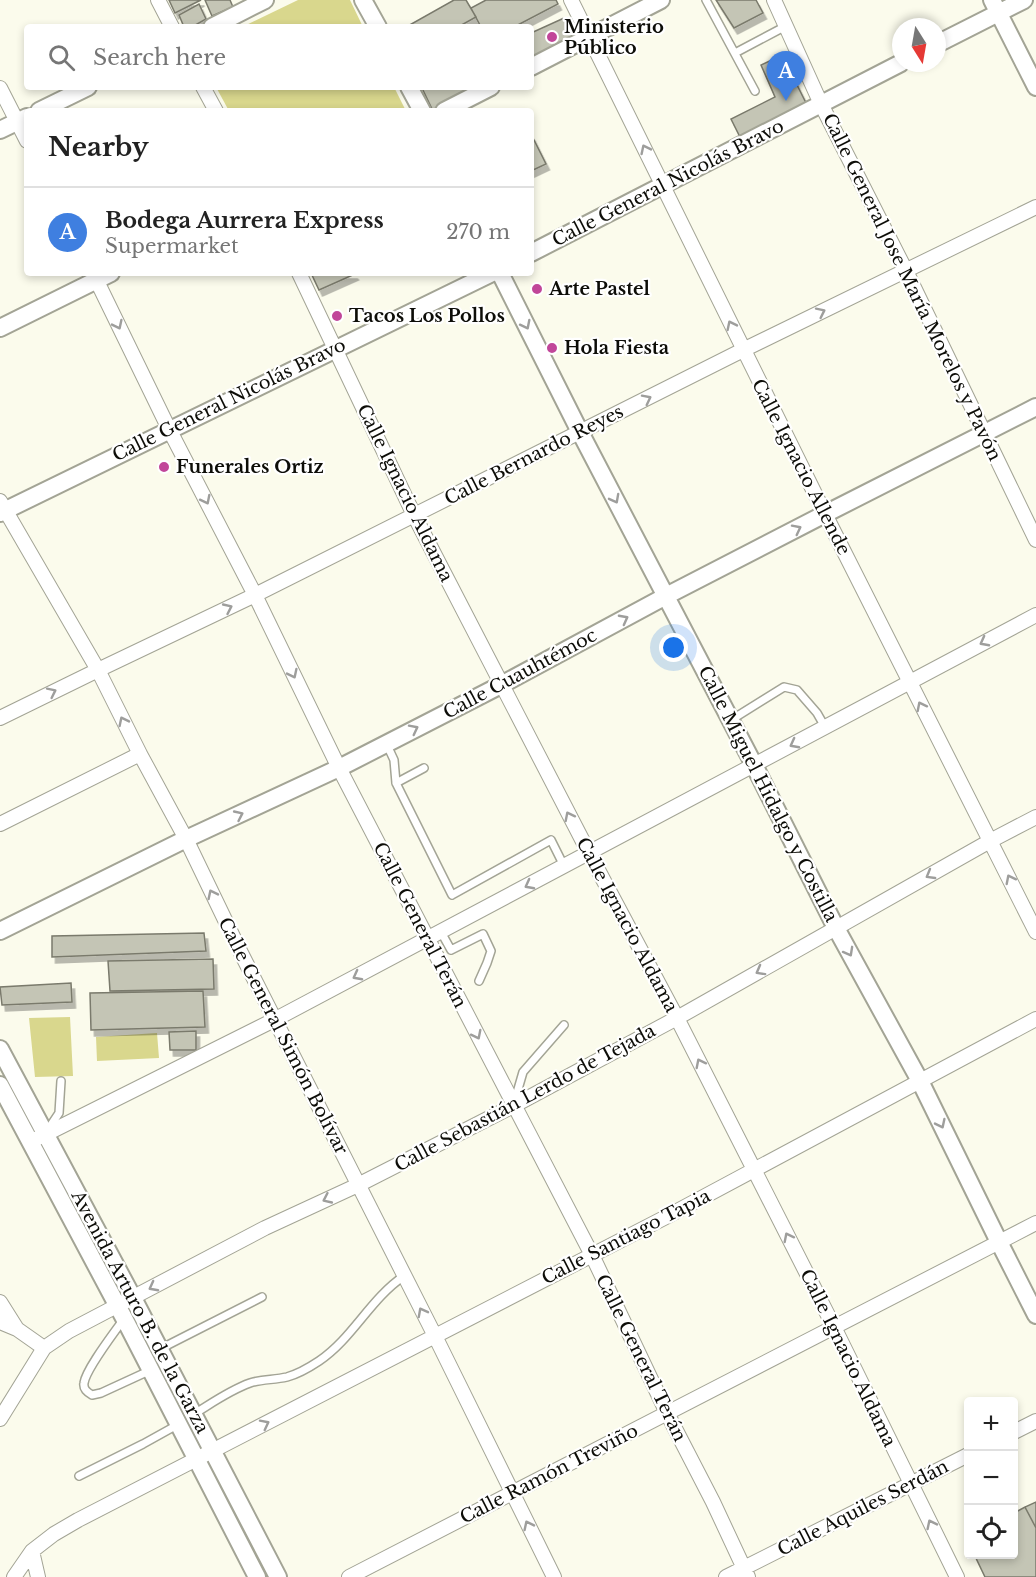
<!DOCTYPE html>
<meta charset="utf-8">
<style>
body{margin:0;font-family:"Libre Baskerville",serif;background:#f6f6f6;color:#222}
.controls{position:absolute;right:18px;bottom:18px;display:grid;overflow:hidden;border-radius:6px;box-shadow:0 3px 9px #0003}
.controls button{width:54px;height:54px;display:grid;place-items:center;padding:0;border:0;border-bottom:2px solid #e0e0e0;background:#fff;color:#222;font:30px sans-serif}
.compass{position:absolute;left:892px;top:18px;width:54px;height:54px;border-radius:50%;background:#fff;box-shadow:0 3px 9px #0003;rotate:169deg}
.you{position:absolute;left:674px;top:648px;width:21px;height:21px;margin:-15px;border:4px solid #fff;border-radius:50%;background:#1a73e8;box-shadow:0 0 0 9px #1a73e833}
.badge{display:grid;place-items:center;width:39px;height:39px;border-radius:50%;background:#1a73e8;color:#fff;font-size:20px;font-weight:700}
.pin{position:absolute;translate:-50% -50px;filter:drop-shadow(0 2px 3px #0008)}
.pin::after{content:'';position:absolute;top:32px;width:21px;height:18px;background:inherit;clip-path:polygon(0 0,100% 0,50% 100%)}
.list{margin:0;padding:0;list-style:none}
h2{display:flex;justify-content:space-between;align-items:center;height:78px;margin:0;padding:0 24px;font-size:26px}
h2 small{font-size:20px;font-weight:400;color:#767676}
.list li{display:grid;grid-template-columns:39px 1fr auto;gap:18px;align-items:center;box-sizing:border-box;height:90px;padding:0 24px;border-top:2px solid #e0e0e0}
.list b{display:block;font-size:22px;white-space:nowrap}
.list p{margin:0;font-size:20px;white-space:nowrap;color:#767676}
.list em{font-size:20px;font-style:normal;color:#767676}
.icon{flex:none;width:33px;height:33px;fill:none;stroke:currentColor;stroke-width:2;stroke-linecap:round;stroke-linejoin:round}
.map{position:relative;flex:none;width:1036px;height:1577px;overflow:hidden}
.search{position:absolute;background:#fff;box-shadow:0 3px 9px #0003;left:24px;top:24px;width:510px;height:66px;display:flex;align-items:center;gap:15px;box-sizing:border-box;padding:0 21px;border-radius:6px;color:#767676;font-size:22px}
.panel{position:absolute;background:#fff;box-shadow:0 3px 9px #0003;left:24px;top:108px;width:510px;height:168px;border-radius:6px}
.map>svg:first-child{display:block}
.green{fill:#d9d78d}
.building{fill:#c4c5b5;stroke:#7a7a6c;stroke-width:1.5;filter:url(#shadow)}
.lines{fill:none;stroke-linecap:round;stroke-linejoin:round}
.service-casing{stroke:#a3a495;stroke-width:10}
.minor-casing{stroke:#a3a495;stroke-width:16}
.tertiary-casing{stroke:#a3a495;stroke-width:20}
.service{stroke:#fff;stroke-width:7}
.minor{stroke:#fff;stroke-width:14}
.tertiary{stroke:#fff;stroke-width:16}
.oneway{stroke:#9e9e9c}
.poi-dot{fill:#c14699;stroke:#fff;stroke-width:2}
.labels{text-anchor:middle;stroke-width:4.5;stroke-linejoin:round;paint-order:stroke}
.poi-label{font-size:18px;font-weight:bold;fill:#0d0d08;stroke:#fff;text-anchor:start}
.street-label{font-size:18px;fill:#0d0d08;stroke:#fff}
</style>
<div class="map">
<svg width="1036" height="1577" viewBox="0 0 1036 1577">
<defs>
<filter id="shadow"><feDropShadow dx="3.5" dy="6" stdDeviation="0" flood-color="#0004"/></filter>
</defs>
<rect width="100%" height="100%" fill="#fbfbec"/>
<!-- green -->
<path class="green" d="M 298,0 L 350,0 L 363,27 L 242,27 Z
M 216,87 L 394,87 L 406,111 L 229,111 Z
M 70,1017 L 73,1076 L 35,1077 L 29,1018 Z
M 157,1033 L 159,1058 L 97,1061 L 96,1037 Z"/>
<!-- building -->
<path class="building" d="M 169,0 L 201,0 L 175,13 Z
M 205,0 L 230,0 L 233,7 L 212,16 Z
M 454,0 L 466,0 L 476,17 L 458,27 L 406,27 Z
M 486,0 L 556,0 L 558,4 L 514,27 L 481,27 L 471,8 Z
M 716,0 L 756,0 L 763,13 L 734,28 Z
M 199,4 L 206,19 L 192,27 L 184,27 L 179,15 Z
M 564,18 L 575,40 L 534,61 L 531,54 L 531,33 Z
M 782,55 L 807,105 L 741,139 L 731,119 L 775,97 L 761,65 Z
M 424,87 L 487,87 L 440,111 L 433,111 L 422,88 Z
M 531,134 L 546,164 L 531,171 Z
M 311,273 L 354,273 L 355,274 L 319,290 Z
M 204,933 L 206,951 L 52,957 L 52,936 Z
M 213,959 L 214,989 L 110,991 L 108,961 Z
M 71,983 L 72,1002 L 2,1005 L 0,987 Z
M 203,991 L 205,1027 L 91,1030 L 90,993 Z
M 196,1031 L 196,1050 L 170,1050 L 169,1032 Z
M 1036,1502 L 1036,1528 L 1025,1507 Z
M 1025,1507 L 1036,1528 L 1036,1577 L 985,1577 L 974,1554 L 1014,1554 L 1014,1513 Z"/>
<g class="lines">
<defs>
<path id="service" d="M 706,0 L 755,91
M 735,53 L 786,26
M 731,720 L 784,687 L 797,690 L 817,713 L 825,727
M 387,745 L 394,760 L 396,783
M 424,768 L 396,783 L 452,895 L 551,840 L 564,866
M 441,932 L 451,950 L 483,934 L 491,951 L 487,963 L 479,981
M 514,1103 L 523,1072 L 564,1025
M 47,1131 L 59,1113 L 61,1081
M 123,1320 C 114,1333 86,1369 84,1383 C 83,1389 87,1392 92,1395 L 101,1393 L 151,1370
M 160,1349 L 262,1297
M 194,1414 C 212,1403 230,1390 250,1383 C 262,1379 274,1380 287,1377 C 298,1374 310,1367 319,1361 C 353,1338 370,1299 404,1276
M 79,1476 L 143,1444 L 179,1424"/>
<path id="minor" d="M 158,0 L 172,27
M 571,0 L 825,514 L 1036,932
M 774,0 L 821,104 L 906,271 L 1036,540
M 203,87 L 216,111
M 0,88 L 27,141
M 93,273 L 169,429 L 255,595 L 339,768 L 592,1255 L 667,1413 L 713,1502 L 748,1577
M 299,273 L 414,515 L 589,853 L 677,1018 L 834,1327 L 957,1577
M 0,501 L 98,670 L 140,754 L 186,839 L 239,949 L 435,1336 L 554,1577
M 0,718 L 98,670 L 255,595 L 743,350 L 1036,207
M 0,824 L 140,754
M 36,1139 L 274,1020 L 1036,615
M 0,1302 L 17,1329
M 0,1322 L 17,1329 L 44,1348
M 0,1419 L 44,1348 L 69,1331 L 265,1228 L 358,1185 L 513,1106 L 677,1018 L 990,841 L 1036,817
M 1014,1432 L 1036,1421
M 32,1551 L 38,1577
M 14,1577 L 32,1551 L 54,1534 L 78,1520 L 666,1217 L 1036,1019
M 349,1577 L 1036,1223
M 726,1577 L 968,1455"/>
<path id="tertiary" d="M 363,0 L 378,27
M 992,0 L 1036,87
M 212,27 L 265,0
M 937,44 L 1024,0
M 531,67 L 661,0
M 409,87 L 422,111
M 39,111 L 88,87
M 444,111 L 491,87
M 0,130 L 27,117
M 531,253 L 901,63
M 500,273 L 580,432 L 754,765 L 836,928 L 920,1081 L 999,1242 L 1036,1315
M 0,328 L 111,273
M 0,513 L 492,273
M 0,931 L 186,839 L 339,768 L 501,685 L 666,596 L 825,514 L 1036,407
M 0,1049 L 133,1298 L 278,1577
M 0,1085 L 124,1318 L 257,1577"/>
</defs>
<!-- service casing -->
<use href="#service" class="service-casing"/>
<!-- minor casing -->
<use href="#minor" class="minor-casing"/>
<!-- tertiary casing -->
<use href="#tertiary" class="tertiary-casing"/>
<!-- service -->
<use href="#service" class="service"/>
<!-- minor -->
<use href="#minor" class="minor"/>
<!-- tertiary -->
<use href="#tertiary" class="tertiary"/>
</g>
<!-- one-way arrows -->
<defs><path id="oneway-chevron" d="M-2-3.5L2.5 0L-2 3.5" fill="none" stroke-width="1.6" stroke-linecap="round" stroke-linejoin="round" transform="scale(1.5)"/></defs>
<g class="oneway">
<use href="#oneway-chevron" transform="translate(645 149) rotate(-116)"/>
<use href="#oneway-chevron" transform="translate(821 312) rotate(-26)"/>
<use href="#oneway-chevron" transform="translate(118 325) rotate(64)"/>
<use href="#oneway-chevron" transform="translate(526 325) rotate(63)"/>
<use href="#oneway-chevron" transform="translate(731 325) rotate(-116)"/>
<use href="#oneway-chevron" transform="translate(647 399) rotate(-27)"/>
<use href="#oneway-chevron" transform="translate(615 499) rotate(62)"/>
<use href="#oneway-chevron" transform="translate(206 500) rotate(63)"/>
<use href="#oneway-chevron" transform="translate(797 529) rotate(-27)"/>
<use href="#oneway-chevron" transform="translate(228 608) rotate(-25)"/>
<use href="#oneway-chevron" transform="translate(624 619) rotate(-28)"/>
<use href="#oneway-chevron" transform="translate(984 642) rotate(152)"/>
<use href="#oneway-chevron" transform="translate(293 674) rotate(64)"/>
<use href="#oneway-chevron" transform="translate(52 692) rotate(-26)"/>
<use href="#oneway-chevron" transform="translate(921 706) rotate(-117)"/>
<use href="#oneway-chevron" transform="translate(123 721) rotate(-116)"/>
<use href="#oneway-chevron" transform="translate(414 729) rotate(-27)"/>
<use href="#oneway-chevron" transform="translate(794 744) rotate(152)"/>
<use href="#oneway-chevron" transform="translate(239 815) rotate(-25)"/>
<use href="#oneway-chevron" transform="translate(569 816) rotate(-117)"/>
<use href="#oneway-chevron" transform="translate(930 875) rotate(150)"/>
<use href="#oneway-chevron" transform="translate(1010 879) rotate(-117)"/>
<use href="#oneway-chevron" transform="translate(529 885) rotate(152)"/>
<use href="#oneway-chevron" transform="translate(212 894) rotate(-116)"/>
<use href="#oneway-chevron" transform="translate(849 952) rotate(61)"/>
<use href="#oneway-chevron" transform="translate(760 971) rotate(151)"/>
<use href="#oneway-chevron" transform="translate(357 976) rotate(152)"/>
<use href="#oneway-chevron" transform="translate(477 1035) rotate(63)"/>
<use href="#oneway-chevron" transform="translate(700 1063) rotate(-117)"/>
<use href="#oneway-chevron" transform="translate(941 1124) rotate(64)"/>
<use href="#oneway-chevron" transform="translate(327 1199) rotate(155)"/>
<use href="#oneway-chevron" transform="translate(788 1237) rotate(-117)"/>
<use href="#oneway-chevron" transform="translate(153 1287) rotate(152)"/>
<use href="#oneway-chevron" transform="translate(422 1312) rotate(-118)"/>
<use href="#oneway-chevron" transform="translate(265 1424) rotate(-27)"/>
<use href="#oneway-chevron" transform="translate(931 1524) rotate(-116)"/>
<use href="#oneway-chevron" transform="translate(528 1525) rotate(-116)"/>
</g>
<!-- markers -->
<g class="poi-dot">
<circle cx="552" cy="37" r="6"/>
<circle cx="537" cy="289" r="6"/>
<circle cx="337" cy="316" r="6"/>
<circle cx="552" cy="348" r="6"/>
<circle cx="164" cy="467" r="6"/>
</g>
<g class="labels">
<!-- poi labels -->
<g class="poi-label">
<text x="564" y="33">Ministerio<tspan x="564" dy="21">Público</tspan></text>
<text x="549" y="295">Arte Pastel</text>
<text x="349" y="322">Tacos Los Pollos</text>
<text x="564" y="354">Hola Fiesta</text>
<text x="176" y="473">Funerales Ortiz</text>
</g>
<!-- street labels -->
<g class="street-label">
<text transform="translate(668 183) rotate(-27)" y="6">Calle General Nicolás Bravo</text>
<text transform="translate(912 287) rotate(64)" y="6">Calle General Jose María Morelos y Pavón</text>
<text transform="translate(229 400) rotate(-26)" y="6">Calle General Nicolás Bravo</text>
<text transform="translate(534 455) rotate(-27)" y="6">Calle Bernardo Reyes</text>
<text transform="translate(801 467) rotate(63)" y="6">Calle Ignacio Allende</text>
<text transform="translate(405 493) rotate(64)" y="6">Calle Ignacio Aldama</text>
<text transform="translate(520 674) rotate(-28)" y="6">Calle Cuauhtémoc</text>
<text transform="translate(768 794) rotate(63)" y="6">Calle Miguel Hidalgo y Costilla</text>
<text transform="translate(420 925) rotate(63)" y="6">Calle General Terán</text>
<text transform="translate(627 925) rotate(62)" y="6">Calle Ignacio Aldama</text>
<text transform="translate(283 1036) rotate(63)" y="6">Calle General Simón Bolívar</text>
<text transform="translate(525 1098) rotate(-28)" y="6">Calle Sebastián Lerdo de Tejada</text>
<text transform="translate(626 1237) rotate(-27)" y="6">Calle Santiago Tapia</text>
<text transform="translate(140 1312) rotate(62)" y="6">Avenida Arturo B. de la Garza</text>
<text transform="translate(641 1358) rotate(64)" y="6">Calle General Terán</text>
<text transform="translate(848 1358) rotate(64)" y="6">Calle Ignacio Aldama</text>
<text transform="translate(549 1474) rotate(-27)" y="6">Calle Ramón Treviño</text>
<text transform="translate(863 1508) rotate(-27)" y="6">Calle Aquiles Serdán</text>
</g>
</g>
</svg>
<div class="controls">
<button>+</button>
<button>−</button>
<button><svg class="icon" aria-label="locate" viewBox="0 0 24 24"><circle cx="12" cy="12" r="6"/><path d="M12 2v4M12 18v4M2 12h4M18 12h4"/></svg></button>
</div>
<svg class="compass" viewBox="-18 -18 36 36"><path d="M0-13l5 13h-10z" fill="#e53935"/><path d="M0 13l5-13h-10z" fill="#767676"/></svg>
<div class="you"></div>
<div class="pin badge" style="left:786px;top:101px;background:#3f7fe0">A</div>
<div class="search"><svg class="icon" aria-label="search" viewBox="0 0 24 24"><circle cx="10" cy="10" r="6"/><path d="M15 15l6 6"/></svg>Search here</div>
<section class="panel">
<h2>Nearby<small></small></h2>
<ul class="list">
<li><span class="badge" style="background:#3f7fe0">A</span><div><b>Bodega Aurrera Express</b><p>Supermarket</p></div><em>270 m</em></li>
</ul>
</section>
</div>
